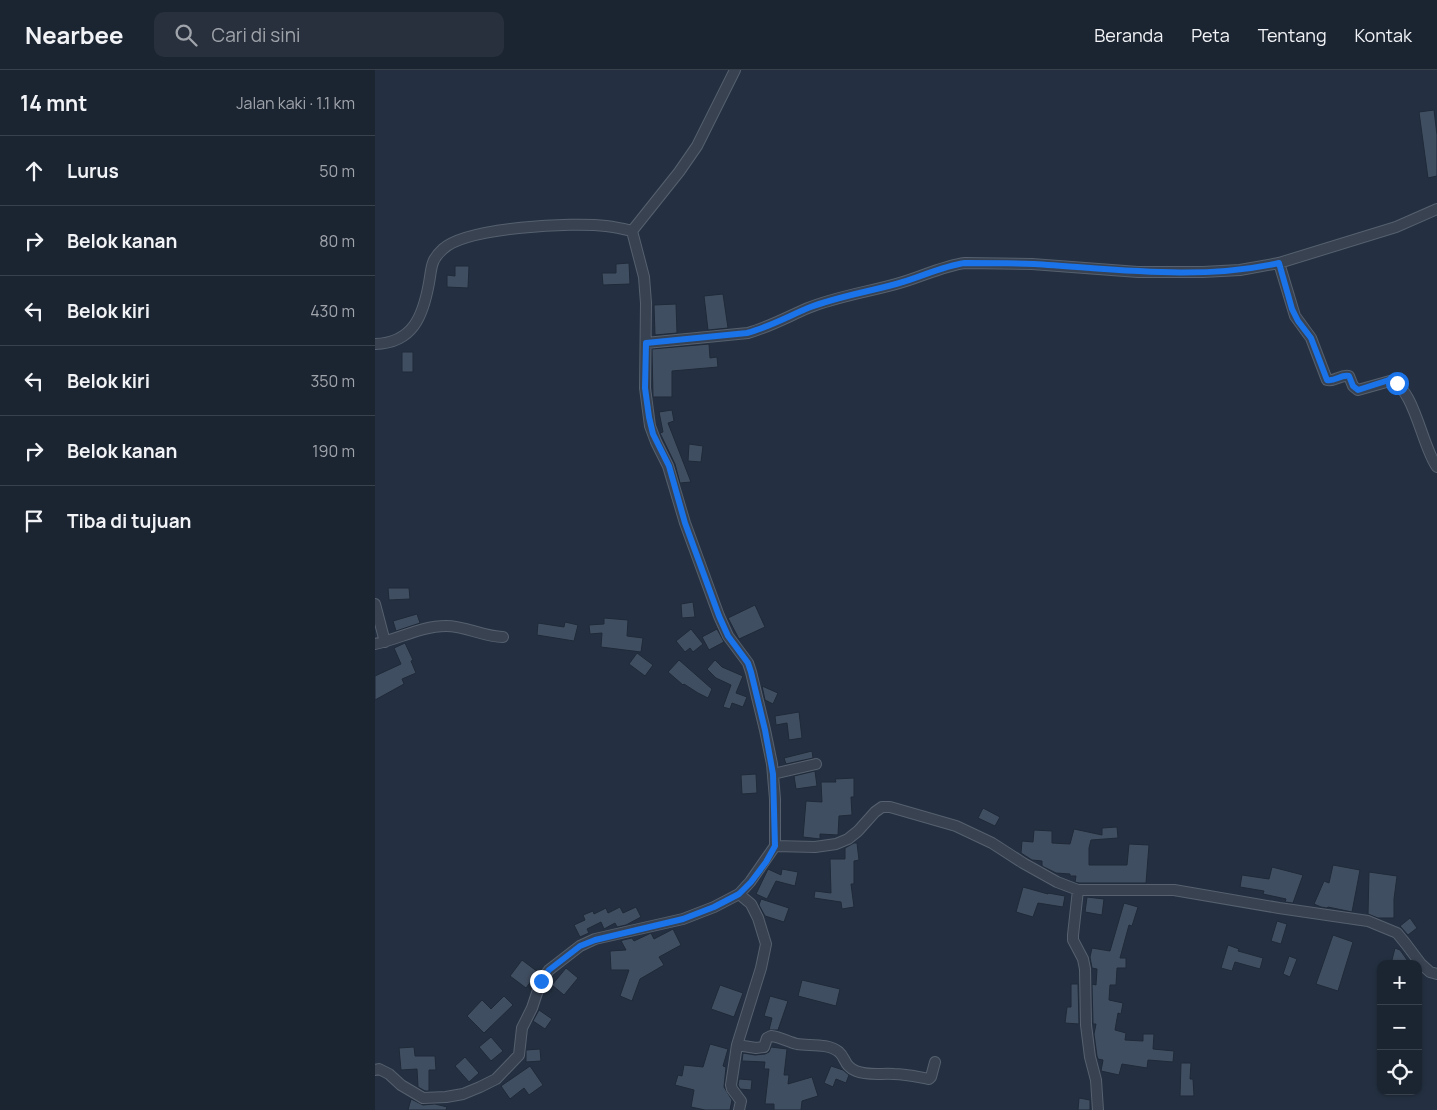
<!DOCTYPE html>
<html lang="id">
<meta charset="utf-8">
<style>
body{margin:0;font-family:Manrope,sans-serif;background:#28303d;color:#f1f3f6}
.controls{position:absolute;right:15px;bottom:15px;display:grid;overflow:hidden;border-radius:10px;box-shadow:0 1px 4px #0004}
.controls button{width:45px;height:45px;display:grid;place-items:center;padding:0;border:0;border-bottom:1px solid #39414d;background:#1b2431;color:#f1f3f6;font:25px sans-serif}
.stop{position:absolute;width:15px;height:15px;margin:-11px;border:4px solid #1a73e8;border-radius:50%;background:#fff}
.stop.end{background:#1a73e8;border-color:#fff;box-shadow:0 1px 5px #0008}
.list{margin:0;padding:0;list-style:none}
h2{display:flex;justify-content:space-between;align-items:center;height:65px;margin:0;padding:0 20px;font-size:21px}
h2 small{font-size:16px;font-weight:400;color:#a0a4ab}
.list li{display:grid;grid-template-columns:32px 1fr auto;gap:15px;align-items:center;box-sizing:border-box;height:70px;padding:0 20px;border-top:1px solid #39414d}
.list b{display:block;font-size:19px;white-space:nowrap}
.list em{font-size:16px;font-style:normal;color:#a0a4ab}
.icon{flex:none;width:28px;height:28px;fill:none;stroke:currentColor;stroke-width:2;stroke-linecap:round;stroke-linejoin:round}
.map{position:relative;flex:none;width:1062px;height:1040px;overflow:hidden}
header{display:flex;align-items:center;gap:30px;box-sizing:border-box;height:70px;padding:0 25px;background:#1b2431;border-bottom:1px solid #39414d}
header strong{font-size:24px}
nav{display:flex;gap:28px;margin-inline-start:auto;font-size:18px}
.search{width:350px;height:45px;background:#28303d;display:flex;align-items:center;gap:12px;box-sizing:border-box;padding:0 18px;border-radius:10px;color:#a0a4ab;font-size:19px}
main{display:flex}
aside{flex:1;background:#1b2431}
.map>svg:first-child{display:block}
.building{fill:#404e61;stroke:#1f2938}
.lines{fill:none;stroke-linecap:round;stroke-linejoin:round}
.minor-casing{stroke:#56606e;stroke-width:12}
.minor{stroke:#384251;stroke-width:10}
.route{stroke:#1a73e8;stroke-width:6}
</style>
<header>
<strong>Nearbee</strong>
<div class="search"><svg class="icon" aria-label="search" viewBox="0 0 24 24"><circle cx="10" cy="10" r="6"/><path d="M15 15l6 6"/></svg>Cari di sini</div>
<nav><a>Beranda</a><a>Peta</a><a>Tentang</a><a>Kontak</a></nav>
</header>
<main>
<aside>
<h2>14 mnt<small>Jalan kaki · 1.1 km</small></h2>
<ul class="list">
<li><svg class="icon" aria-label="ahead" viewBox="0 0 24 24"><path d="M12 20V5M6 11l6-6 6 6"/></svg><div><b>Lurus</b></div><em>50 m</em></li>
<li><svg class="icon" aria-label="right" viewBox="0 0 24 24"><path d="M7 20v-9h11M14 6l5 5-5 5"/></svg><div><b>Belok kanan</b></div><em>80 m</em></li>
<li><svg class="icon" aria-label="left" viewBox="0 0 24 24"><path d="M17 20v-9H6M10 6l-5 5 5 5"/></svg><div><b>Belok kiri</b></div><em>430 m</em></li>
<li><svg class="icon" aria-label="left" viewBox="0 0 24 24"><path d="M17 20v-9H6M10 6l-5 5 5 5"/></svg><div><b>Belok kiri</b></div><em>350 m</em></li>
<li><svg class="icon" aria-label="right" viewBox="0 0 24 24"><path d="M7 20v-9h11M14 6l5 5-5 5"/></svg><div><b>Belok kanan</b></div><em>190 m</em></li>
<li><svg class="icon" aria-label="arrive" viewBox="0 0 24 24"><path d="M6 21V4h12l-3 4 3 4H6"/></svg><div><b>Tiba di tujuan</b></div></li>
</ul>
</aside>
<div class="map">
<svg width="1062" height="1040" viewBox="0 0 1062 1040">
<rect width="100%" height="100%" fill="#243041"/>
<!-- building -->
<path class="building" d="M 1059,40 L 1062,65 L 1062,106 L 1053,108 L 1044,42 Z
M 254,193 L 255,214 L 228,215 L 227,203 L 241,203 L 241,194 Z
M 80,196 L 94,196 L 93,218 L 72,217 L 72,205 L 80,206 Z
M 348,224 L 353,258 L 333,260 L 329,226 Z
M 301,234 L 302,263 L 280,265 L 279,235 Z
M 334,274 L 335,288 L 342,287 L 343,297 L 297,301 L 297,327 L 278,327 L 277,279 Z
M 27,282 L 38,282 L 38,302 L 27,302 Z
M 297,340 L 299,351 L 293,353 L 316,412 L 305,413 L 300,394 L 285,363 L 288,362 L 284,342 Z
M 314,374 L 328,376 L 326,392 L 313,391 Z
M 13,518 L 34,518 L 35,529 L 14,530 Z
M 318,532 L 320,547 L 307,548 L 306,534 Z
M 380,535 L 390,557 L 364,569 L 353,548 Z
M 42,544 L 45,553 L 21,561 L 18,551 Z
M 229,548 L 253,550 L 252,566 L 268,568 L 266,582 L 226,577 L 227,563 L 215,564 L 214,555 L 229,554 Z
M 190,552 L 203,555 L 199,571 L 162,565 L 163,553 L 189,557 Z
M 316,559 L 328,574 L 318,582 L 315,578 L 310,582 L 301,571 Z
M 342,559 L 349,572 L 334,580 L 327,567 Z
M 30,573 L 38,590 L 36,591 L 41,603 L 27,609 L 29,614 L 0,630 L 0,606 L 26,594 L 19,578 Z
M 262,583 L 278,595 L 270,606 L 254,594 Z
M 304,590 L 337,619 L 333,628 L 323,623 L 309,614 L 308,615 L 293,602 Z
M 340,590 L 347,597 L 368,606 L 361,623 L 372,627 L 368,637 L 357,633 L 355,639 L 348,637 L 356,615 L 341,608 L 332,599 Z
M 387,616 L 403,623 L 398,634 L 390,630 Z
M 424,642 L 427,668 L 414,670 L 412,653 L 401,655 L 400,646 Z
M 437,681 L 438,688 L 411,694 L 409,688 Z
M 440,701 L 442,716 L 421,719 L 419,706 Z
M 381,704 L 382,723 L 367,724 L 366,705 Z
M 479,708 L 479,727 L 476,727 L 477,745 L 464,746 L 463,765 L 445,764 L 445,769 L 428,767 L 431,731 L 447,732 L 446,712 L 461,712 L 460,709 Z
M 608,738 L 625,747 L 620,756 L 603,748 Z
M 742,757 L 743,768 L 716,770 L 714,778 L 714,795 L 752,795 L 754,774 L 774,775 L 771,813 L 704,813 L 700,812 L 701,806 L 695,806 L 695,804 L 681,803 L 667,796 L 667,791 L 657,790 L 646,783 L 647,771 L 658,772 L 659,760 L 677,761 L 677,773 L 695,774 L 699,759 L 727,765 L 727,758 Z
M 479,773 L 482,773 L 484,790 L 479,791 L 479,814 L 476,814 L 479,837 L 467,839 L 466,832 L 439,828 L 440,821 L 456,823 L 455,789 L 470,789 L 470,778 Z
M 958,795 L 985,800 L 977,842 L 953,837 L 952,838 L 946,837 L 939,834 L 949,811 L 954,813 Z
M 897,797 L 928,805 L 918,833 L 910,832 L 911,829 L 888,824 L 889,821 L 865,817 L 867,805 L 894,809 Z
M 393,799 L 406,805 L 407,799 L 423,802 L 420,816 L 401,811 L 392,829 L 381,824 Z
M 994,802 L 1022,806 L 1019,829 L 1019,848 L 1003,848 L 993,844 Z
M 648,817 L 673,824 L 673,823 L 690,826 L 688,837 L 663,833 L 658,847 L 641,842 Z
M 712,827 L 729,829 L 727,845 L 710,842 Z
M 386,829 L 414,838 L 409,852 L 390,846 L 384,835 Z
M 749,833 L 763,837 L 757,856 L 754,855 L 745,888 L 751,888 L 751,898 L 742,898 L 741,915 L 735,915 L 734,930 L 748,933 L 746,944 L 743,943 L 740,960 L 751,963 L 750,970 L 768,971 L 768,964 L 779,964 L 778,979 L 799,981 L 798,992 L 773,990 L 772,998 L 747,994 L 744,1005 L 726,1001 L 728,990 L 723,989 L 722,986 L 719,964 L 721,954 L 718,954 L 717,914 L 721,915 L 722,899 L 717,898 L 715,887 L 717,878 L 735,881 Z
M 245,837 L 248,843 L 261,837 L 266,847 L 251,855 L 242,857 L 240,853 L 229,859 L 226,852 L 212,859 L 214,863 L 205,867 L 199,855 L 210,850 L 208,845 L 218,841 L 219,844 L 231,838 L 233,843 Z
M 1035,848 L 1042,858 L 1033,865 L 1025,856 Z
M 902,851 L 912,854 L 906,874 L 896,871 Z
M 298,859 L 306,875 L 284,887 L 289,895 L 265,909 L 257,931 L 245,926 L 254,900 L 236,900 L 235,881 L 251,880 L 246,871 L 248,870 L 257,868 L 259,871 L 276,863 L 279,869 Z
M 958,865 L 978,872 L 963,921 L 941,914 Z
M 853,875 L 864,879 L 863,881 L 888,888 L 885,899 L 860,892 L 857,901 L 846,898 Z
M 1020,878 L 1025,880 L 1035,894 L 1016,894 Z
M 914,886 L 922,889 L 915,907 L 908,904 Z
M 147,890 L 163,902 L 151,918 L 135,906 Z
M 191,898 L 203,908 L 189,925 L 177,915 Z
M 427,910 L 465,919 L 461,936 L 423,926 Z
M 696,914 L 703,914 L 704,954 L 690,953 L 692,937 L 696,937 Z
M 345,915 L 368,923 L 359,947 L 336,939 Z
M 129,926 L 138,935 L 109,963 L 92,946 L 107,930 L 116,939 Z
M 395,926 L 413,931 L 403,960 L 394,960 L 397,948 L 389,946 Z
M 164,940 L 177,949 L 170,959 L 158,951 Z
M 116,967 L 128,981 L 116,991 L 104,977 Z
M 335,974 L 353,979 L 348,996 L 351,997 L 349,1017 L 357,1030 L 355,1040 L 330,1040 L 316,1037 L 319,1020 L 300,1015 L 303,1005 L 307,1006 L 309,995 L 328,997 Z
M 39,977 L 40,986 L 60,986 L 61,1000 L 54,1000 L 54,1021 L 50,1021 L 43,1017 L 42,999 L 26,1000 L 24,978 Z
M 396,977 L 412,979 L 409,1005 L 414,1005 L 413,1014 L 437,1007 L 443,1026 L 427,1031 L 426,1040 L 399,1040 L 399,1034 L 390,1034 L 394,999 L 389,999 L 390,992 L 367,991 L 368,983 L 380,985 L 390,984 L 394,982 Z
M 165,979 L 166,991 L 151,992 L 151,980 Z
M 90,987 L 104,1003 L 94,1012 L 80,996 Z
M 806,993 L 816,993 L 815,1009 L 818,1009 L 819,1026 L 805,1026 Z
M 155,996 L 168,1015 L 154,1025 L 149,1018 L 135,1029 L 126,1016 Z
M 456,996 L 468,1000 L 474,1005 L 471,1013 L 461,1009 L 458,1017 L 449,1013 Z
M 364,1009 L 377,1010 L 376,1020 L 365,1019 L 363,1015 Z
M 704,1028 L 715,1030 L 715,1040 L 703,1040 Z
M 36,1029 L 48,1035 L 60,1034 L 72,1037 L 71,1040 L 33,1040 Z"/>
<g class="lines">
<defs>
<path id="minor" d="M 904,193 L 920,246 L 936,268 L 952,310 C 960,312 966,304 974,306 L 978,316 L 983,320 L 1015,311 C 1039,316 1047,377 1062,397
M 271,273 L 373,263 C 394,257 412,247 433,238 C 460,227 492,222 521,214 C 544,208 567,196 590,193 L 657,194 L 763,202 L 828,202 L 865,200 L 904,193 L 1021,157 L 1062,139
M 0,274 C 38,273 48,246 54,213 C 57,197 55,191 68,179 C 92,157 198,152 231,156 C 240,157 249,159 257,161
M 0,534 L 10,572
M 0,574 C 24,569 46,556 71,556 C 91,556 109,567 128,567
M 398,704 L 441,694
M 400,776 L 440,777 L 461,774 L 473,769 L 483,761 L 500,742 L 507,737 L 515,737 L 581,756 L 617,773 L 648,793 L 682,812 L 703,820 L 799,820 L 904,838 L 993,851 L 1022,863 L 1031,874 L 1046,894 L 1055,902 L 1062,904
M 703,820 L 698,865 L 698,870 L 708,889 L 710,899 L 711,955 L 715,987 L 721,1010 L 723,1040
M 362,975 L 381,978 L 389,977 L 392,968 L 396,966 C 406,967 413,972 422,974 C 435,976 453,973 464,982 C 471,988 469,996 481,1001 C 493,1006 507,1003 519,1004 C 531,1004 543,1007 554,1009 L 556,1007 L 560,992
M 0,1000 L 4,999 L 14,1004 L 26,1015 L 48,1028 L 71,1027 L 88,1024 L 105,1017 L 121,1009 L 144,985 L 147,958 L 157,938 L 166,911 L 174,900 L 205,876 L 220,869 L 308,849 L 339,837 L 364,824 L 375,812 L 400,776 L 400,729 L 397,694 L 390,660 L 376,602 L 373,593 L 353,566 L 344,546 L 310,453 L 293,396 L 281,372 L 275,356 L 270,318 L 271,233 L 269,207 L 257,161 L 304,102 L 322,76 L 360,0
M 364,1040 L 366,1031 L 357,1019 L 356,1015 L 362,975 L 386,898 L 391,874 L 383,848 L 376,834 L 364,824"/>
</defs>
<!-- minor casing -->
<use href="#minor" class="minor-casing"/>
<!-- minor -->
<use href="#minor" class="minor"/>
</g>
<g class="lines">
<!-- route -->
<path class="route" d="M 166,911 L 174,900 L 205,876 L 220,870 L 308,849 L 339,837 L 364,824 L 376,812 L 391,792 L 400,776 L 398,704 L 390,660 L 376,602 L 373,593 L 353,566 L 344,546 L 310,453 L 294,396 L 278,364 L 274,347 L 270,318 L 271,273 L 372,263 C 394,257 412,247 433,238 C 461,227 492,222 521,214 C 544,208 567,196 590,193 C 613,193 636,193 659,194 C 741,199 823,211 904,193 L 917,239 L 923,251 L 936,268 L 952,310 C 960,312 966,304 974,306 L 978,316 L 983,320 L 1014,310 L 1022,313"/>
</g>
</svg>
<div class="controls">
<button>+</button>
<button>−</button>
<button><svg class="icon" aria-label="locate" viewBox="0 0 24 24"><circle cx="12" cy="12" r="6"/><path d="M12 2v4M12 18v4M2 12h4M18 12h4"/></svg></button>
</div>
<div class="stop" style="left:1022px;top:313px"></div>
<div class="stop end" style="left:166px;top:911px"></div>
</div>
</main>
